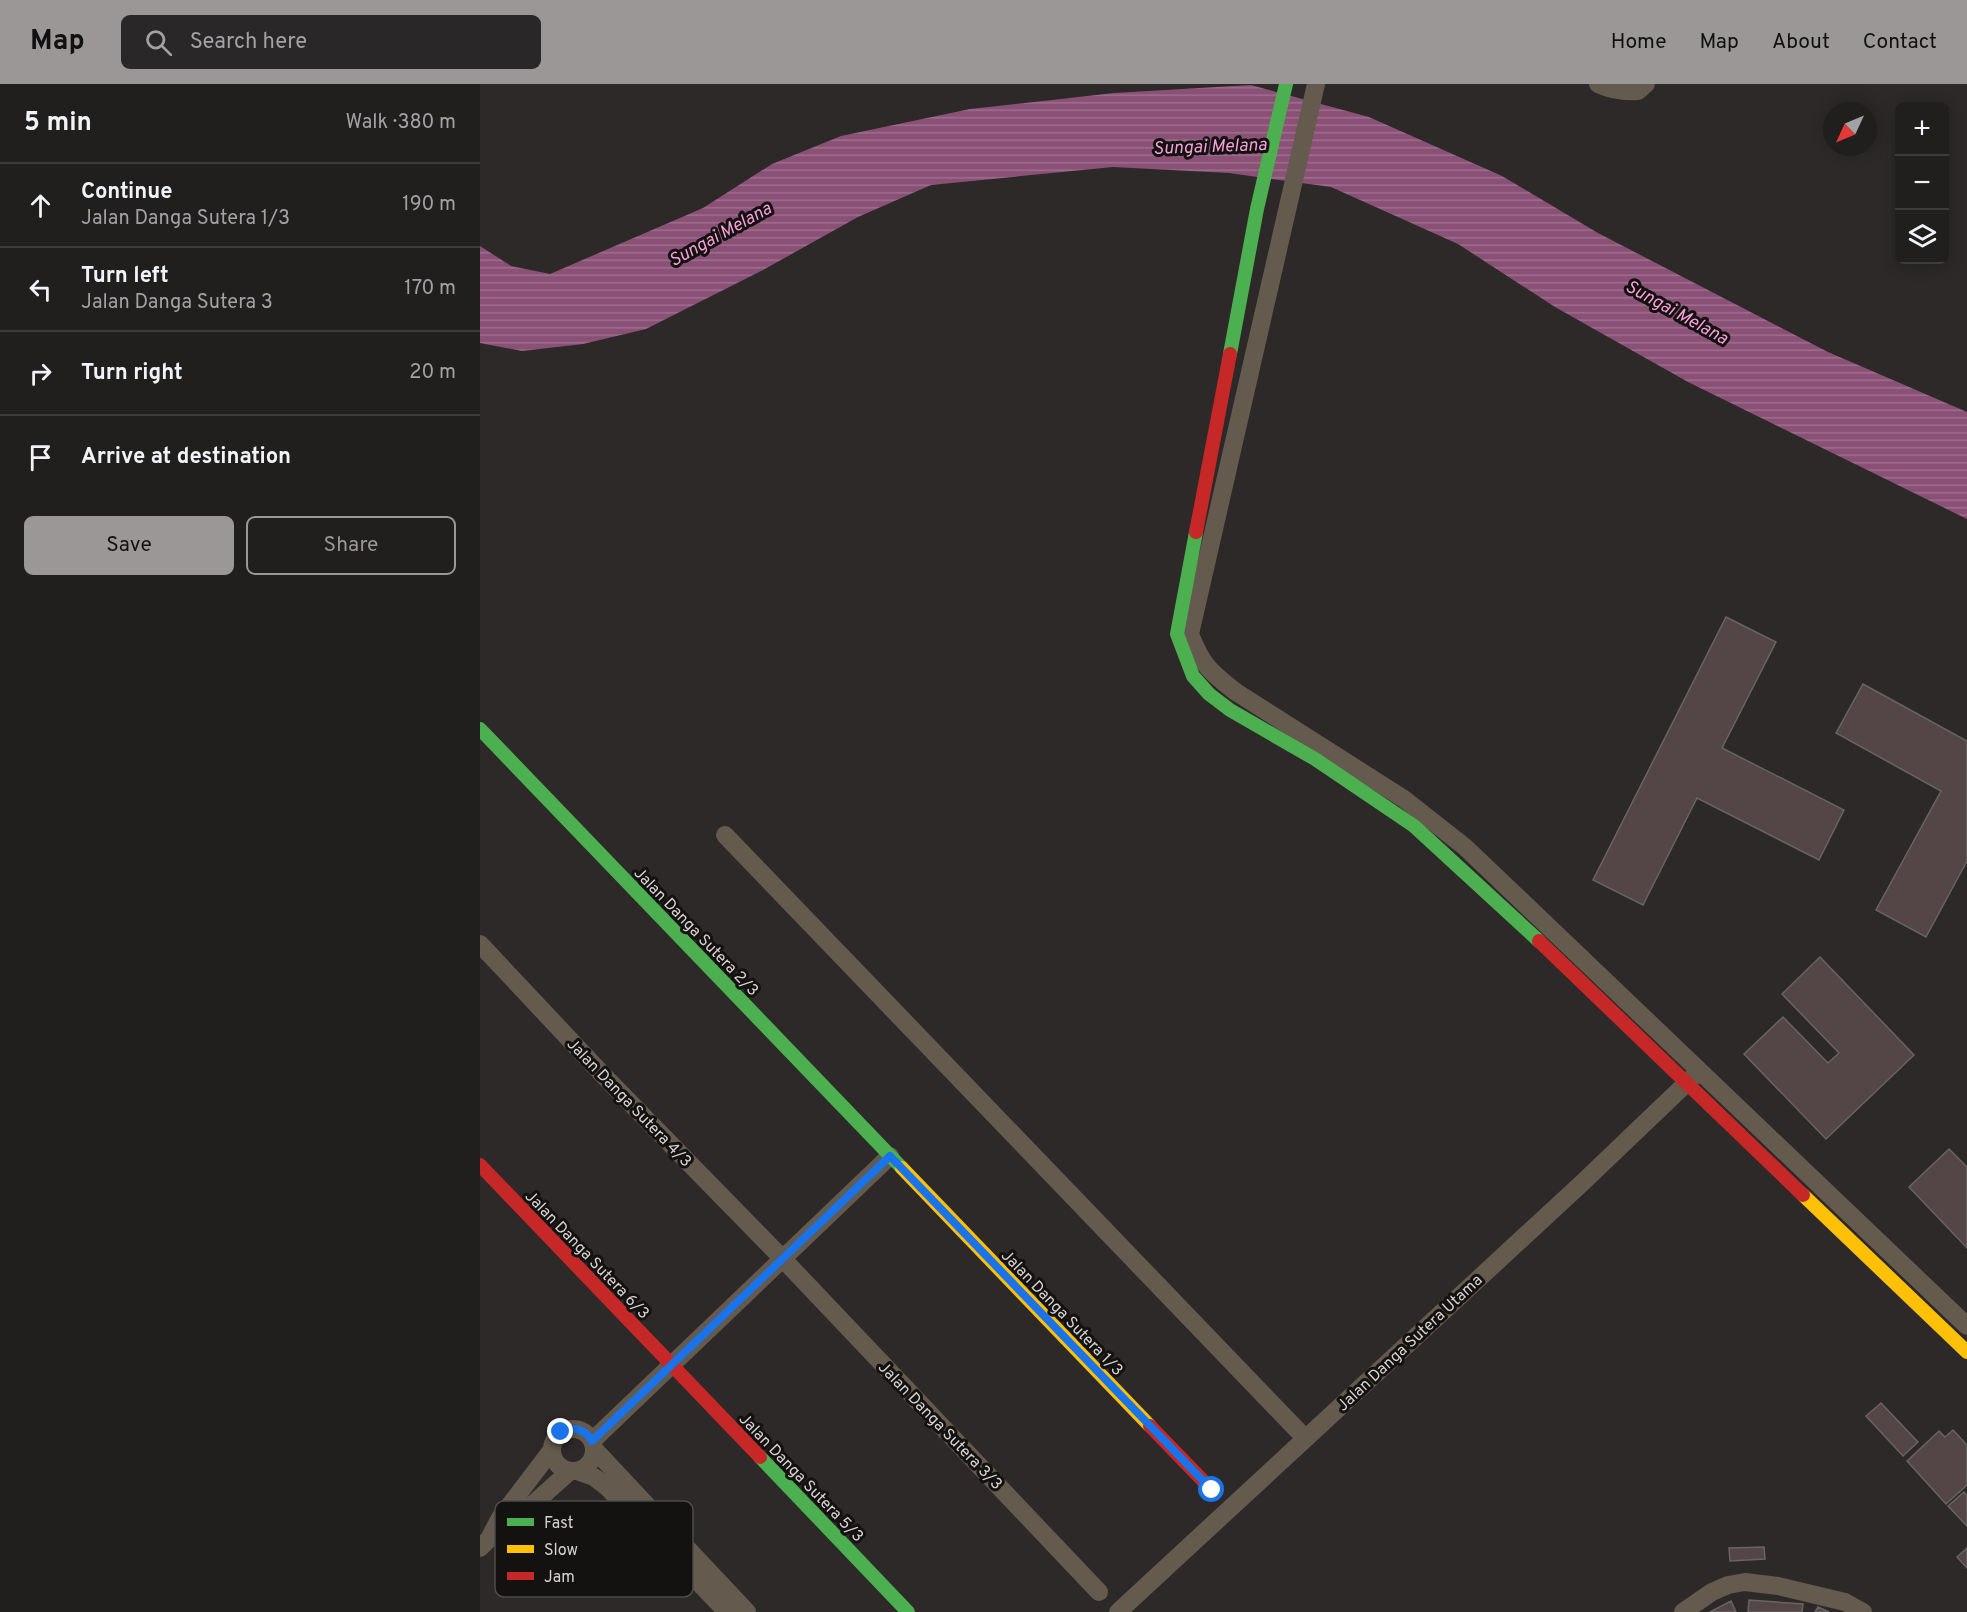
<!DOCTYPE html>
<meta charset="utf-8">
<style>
body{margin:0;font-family:Overpass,sans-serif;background:#292727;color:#f1f3f6}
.controls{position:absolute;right:18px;top:18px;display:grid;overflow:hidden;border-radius:9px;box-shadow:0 3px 15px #0003}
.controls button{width:54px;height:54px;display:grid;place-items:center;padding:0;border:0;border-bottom:2px solid #3e3d3c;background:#211f1e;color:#f1f3f6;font:30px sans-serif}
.compass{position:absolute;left:1343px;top:18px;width:54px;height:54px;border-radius:50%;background:#211f1e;box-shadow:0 3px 15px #0003;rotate:226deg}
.stop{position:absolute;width:18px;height:18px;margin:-14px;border:4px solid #1a73e8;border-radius:50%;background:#fff}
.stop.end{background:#1a73e8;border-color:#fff;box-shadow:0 2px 6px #0008}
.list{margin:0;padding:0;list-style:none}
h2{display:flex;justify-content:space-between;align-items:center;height:78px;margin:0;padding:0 24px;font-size:26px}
h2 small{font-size:20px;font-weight:400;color:#a2a2a4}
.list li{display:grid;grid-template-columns:39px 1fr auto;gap:18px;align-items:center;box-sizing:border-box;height:84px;padding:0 24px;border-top:2px solid #3e3d3c}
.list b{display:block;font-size:22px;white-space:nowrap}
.list p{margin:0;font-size:20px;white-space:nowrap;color:#a2a2a4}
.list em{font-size:20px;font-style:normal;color:#a2a2a4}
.actions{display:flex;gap:12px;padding:18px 24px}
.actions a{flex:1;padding:14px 0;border:2px solid #9a9796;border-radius:9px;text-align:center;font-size:21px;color:#9a9796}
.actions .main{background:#9a9796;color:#111}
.icon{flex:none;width:33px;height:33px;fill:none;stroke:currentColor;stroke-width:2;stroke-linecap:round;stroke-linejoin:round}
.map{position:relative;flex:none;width:1487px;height:1528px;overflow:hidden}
header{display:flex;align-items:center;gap:36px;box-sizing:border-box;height:84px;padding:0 30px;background:#9a9796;color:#111}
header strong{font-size:28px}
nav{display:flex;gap:33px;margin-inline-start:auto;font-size:21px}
.search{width:420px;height:54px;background:#292727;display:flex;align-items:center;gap:15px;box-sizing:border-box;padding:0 21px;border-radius:9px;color:#a2a2a4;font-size:22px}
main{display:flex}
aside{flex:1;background:#211f1e}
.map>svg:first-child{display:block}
.water{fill:url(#water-rules)}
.building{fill:#544547;stroke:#676464;stroke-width:1.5}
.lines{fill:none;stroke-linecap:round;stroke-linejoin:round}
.street{stroke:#645a4e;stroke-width:18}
.fast{stroke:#4caf50;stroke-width:14}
.slow{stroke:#ffc107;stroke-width:14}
.jam{stroke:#c62828;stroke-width:14}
.route{stroke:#1a73e8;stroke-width:8}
.labels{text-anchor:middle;stroke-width:6;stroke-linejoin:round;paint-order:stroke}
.street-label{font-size:16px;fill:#d6d2d1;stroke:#141211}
.water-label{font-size:18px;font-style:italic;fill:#f89ed9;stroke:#141211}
.key{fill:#141211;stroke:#4e4c4b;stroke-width:1.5}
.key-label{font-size:16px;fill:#d6d2d1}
</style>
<header>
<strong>Map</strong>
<div class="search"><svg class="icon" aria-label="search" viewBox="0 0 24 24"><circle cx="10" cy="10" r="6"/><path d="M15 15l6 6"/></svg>Search here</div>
<nav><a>Home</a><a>Map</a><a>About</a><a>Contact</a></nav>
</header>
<main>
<aside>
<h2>5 min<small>Walk · 380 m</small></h2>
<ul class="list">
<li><svg class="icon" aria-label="ahead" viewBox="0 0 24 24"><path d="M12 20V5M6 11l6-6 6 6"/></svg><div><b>Continue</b><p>Jalan Danga Sutera 1/3</p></div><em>190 m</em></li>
<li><svg class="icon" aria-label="left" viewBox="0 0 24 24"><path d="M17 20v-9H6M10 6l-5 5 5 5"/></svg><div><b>Turn left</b><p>Jalan Danga Sutera 3</p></div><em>170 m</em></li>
<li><svg class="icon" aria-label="right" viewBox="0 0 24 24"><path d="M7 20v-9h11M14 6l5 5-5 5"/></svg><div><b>Turn right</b></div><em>20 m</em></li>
<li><svg class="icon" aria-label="arrive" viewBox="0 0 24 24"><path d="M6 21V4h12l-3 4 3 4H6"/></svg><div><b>Arrive at destination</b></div></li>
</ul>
<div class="actions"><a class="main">Save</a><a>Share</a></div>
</aside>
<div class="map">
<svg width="1487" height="1528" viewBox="0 0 1487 1528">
<defs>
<pattern id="water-rules" width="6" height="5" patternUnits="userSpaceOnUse" patternTransform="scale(1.5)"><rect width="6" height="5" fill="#8a5076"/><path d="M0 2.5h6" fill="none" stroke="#9f708f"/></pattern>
</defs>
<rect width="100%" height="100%" fill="#2c2928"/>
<!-- water -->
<path class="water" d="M 771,1 L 889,33 L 1022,92 L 1118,149 L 1348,268 L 1487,328 L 1487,435 L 1208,298 L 1075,223 L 978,160 L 851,103 L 749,89 L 633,83 L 451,101 L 378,133 L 283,186 L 166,245 L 103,260 L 42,267 L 0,259 L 0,162 L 31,182 L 70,190 L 223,124 L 292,80 L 361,52 L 490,25 L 634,9 Z"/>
<!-- building -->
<path class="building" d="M 1246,533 L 1296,558 L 1242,664 L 1364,726 L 1339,776 L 1217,714 L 1163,821 L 1113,796 Z
M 1383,600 L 1487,657 L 1487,777 L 1446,853 L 1396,826 L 1461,707 L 1356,649 Z
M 1340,873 L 1434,971 L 1346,1055 L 1264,970 L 1303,933 L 1348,979 L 1359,969 L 1302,910 Z
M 1469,1065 L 1487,1083 L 1487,1164 L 1429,1103 Z
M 1401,1319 L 1438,1358 L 1423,1372 L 1386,1332 Z
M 1473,1346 L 1487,1361 L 1487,1401 L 1466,1420 L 1427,1377 L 1459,1347 L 1465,1353 Z
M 1484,1408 L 1487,1412 L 1487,1442 L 1468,1422 Z
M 1284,1463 L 1285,1475 L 1250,1477 L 1249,1464 Z
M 1487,1464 L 1487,1484 L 1477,1473 Z
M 1269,1516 L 1323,1520 L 1322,1528 L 1268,1528 Z
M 1251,1517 L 1256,1528 L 1230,1528 Z
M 1338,1523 L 1349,1528 L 1335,1528 Z"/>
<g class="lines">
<!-- street -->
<path class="street" d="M 836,0 L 710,550 C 722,581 730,588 756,608 L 924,715 L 985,763 L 1487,1242
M 1118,0 C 1131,6 1143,8 1158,7 L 1166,0
M 245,751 L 825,1354
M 0,860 L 124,992 L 302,1174 L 619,1508
M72 1366a21 21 0 1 1 42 0a21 21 0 1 1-42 0Z
M 112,1357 L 410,1072
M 114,1365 L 267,1528
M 97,1387 L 114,1393 L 127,1403 L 247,1528
M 13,1453 L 21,1449 L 90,1387
M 0,1464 L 9,1455 L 20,1434 L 71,1367
M 638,1528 L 1101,1100 L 1214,992
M 1203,1528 L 1232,1508 L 1248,1501 L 1265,1498 L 1298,1502 L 1365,1518 L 1383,1528"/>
<!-- fast -->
<path class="fast" d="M 750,270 L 777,125 L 806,0
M 716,448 L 697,550 L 713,592 L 729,610 L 750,626 L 835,675 L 934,742 L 1059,857
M 0,645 L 422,1084
M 280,1373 L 428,1528"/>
<!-- slow -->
<path class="slow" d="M 422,1084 L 670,1342
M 1323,1111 L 1487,1268"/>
<!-- jam -->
<path class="jam" d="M 716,448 L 750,270
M 1059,857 L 1323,1111
M 0,1081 L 280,1373
M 670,1342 L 732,1406"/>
</g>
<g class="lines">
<!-- route -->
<path class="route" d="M 81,1348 C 94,1342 105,1345 112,1357 L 410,1072 L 732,1406"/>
</g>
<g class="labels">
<!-- street labels -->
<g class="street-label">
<text transform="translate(217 847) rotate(46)" y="6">Jalan Danga Sutera 2/3</text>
<text transform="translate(150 1018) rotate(46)" y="6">Jalan Danga Sutera 4/3</text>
<text transform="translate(108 1170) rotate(46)" y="6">Jalan Danga Sutera 6/3</text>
<text transform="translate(583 1228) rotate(46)" y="6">Jalan Danga Sutera 1/3</text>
<text transform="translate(929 1258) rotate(-43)" y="6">Jalan Danga Sutera Utama</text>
<text transform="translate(461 1341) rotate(46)" y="6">Jalan Danga Sutera 3/3</text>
<text transform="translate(322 1393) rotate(46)" y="6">Jalan Danga Sutera 5/3</text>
</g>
<!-- water labels -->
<g class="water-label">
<text transform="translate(730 62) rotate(-2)" y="6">Sungai Melana</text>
<text transform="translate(240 150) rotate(-29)" y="6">Sungai Melana</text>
<text transform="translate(1197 228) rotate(29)" y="6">Sungai Melana</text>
</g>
</g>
<!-- legend -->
<rect x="15" y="1417" width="198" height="96" rx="9" class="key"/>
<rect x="27" y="1434" width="27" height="8" fill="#4caf50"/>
<rect x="27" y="1461" width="27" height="8" fill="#ffc107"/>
<rect x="27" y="1488" width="27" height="8" fill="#c62828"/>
<g class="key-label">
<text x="64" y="1444">Fast</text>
<text x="64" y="1471">Slow</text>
<text x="64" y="1498">Jam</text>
</g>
</svg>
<div class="controls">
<button>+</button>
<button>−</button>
<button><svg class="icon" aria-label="layers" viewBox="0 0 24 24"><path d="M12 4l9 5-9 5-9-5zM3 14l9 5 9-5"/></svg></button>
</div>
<svg class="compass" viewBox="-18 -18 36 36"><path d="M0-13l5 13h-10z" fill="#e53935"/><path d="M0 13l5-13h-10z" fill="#a2a2a4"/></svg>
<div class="stop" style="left:732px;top:1406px"></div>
<div class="stop end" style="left:81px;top:1348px"></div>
</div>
</main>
